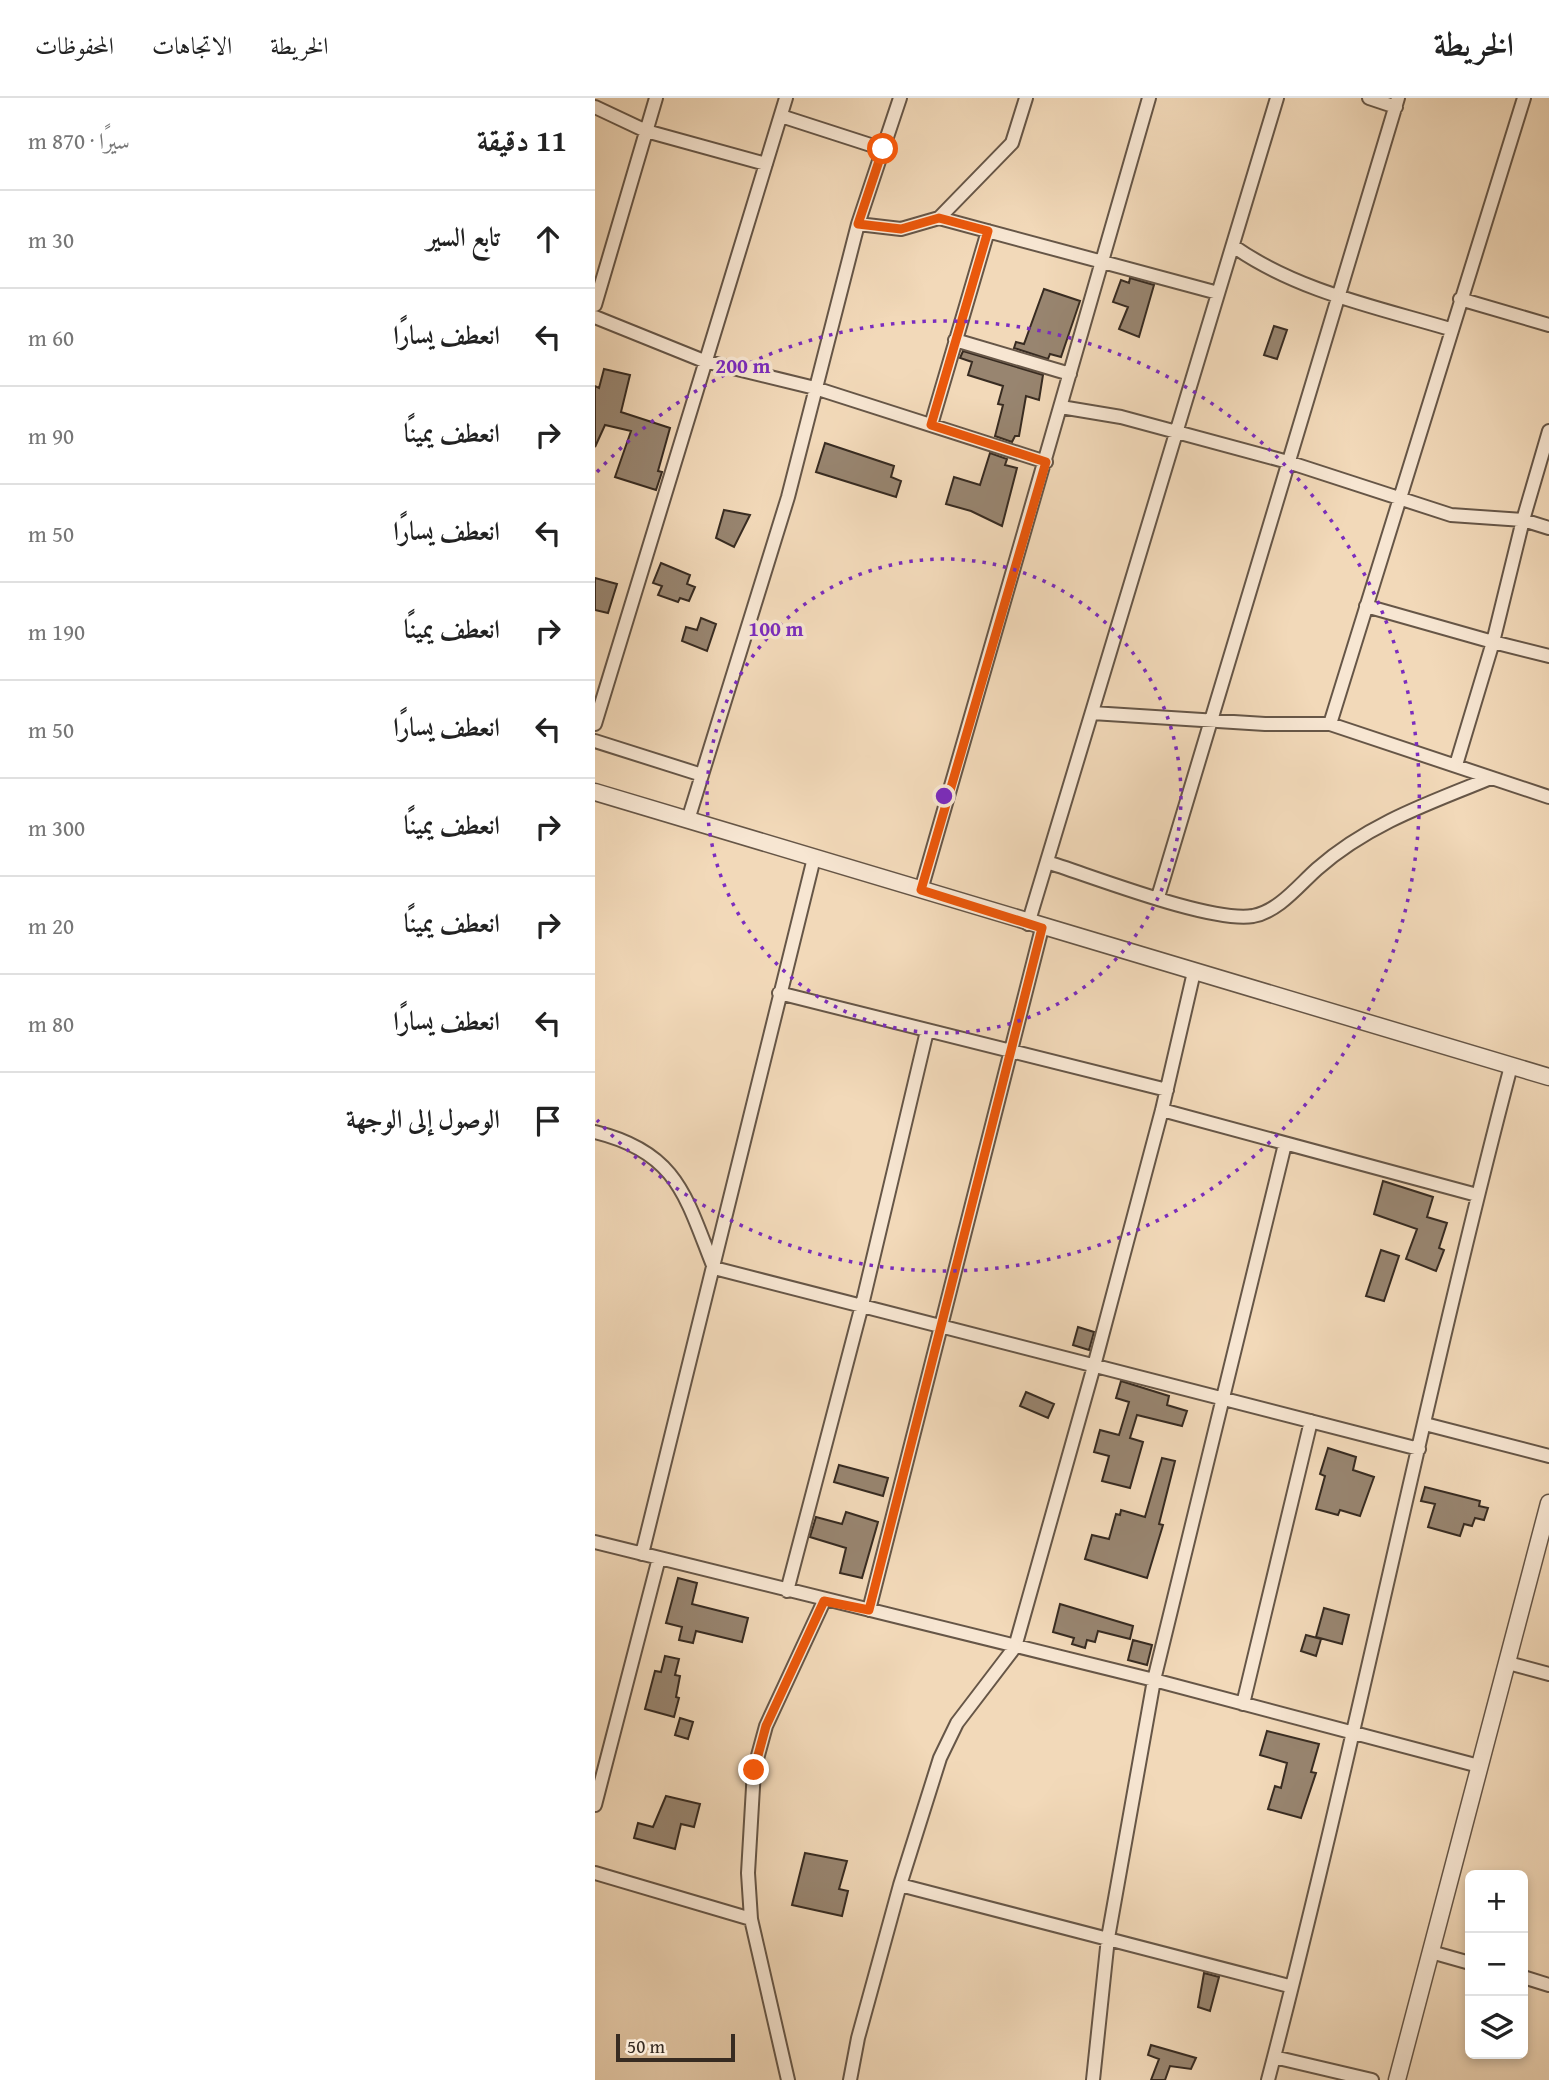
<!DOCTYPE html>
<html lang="ar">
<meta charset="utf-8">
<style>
body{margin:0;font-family:"Gentium Book Plus",Amiri,serif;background:#f6f6f6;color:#222;direction:rtl}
.controls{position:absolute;right:21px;bottom:21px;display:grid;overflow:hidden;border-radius:10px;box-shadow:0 4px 10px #0003}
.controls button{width:63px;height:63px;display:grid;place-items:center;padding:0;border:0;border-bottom:2px solid #e0e0e0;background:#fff;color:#222;font:35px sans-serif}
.scale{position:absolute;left:21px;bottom:18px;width:119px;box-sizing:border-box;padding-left:7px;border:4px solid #372b21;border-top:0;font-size:19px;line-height:24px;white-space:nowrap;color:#372b21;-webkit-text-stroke:5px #f7e6d2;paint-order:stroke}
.stop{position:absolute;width:21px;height:21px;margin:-16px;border:5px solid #ea580c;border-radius:50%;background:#fff}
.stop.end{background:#ea580c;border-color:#fff;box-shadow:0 2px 7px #0008}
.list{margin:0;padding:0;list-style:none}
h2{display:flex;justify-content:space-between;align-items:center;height:91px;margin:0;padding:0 28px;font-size:30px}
h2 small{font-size:23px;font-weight:400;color:#767676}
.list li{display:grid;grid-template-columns:46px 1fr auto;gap:21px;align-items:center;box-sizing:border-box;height:98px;padding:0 28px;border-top:2px solid #e0e0e0}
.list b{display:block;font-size:26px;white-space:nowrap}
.list em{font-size:23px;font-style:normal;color:#767676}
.icon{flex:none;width:38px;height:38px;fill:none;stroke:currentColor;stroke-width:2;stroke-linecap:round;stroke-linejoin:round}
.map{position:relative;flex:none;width:954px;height:1982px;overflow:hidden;direction:ltr}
header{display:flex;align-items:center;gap:42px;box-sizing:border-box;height:98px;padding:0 35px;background:#fff;border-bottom:2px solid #e0e0e0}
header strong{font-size:33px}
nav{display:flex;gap:38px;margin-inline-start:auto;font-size:24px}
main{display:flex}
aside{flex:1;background:#fff}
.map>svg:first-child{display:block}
.building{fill:#988570;stroke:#372b21;stroke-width:2}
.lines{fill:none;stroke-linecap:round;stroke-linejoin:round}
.minor-casing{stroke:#665647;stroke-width:16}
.tertiary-casing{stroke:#665647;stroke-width:19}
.minor{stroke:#f7e6d2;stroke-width:12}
.tertiary{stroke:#f7e6d2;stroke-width:16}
.route{stroke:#ea580c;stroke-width:9}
.ring{fill:none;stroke:#7b2cbf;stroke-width:3.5;stroke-dasharray:3.5 7}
.centre{fill:#7b2cbf;stroke:#f7e6d2;stroke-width:3.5}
.ring-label{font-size:21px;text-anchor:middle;font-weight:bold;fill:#7b2cbf;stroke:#f7e6d2;stroke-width:7;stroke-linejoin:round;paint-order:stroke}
</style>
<header>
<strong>الخريطة</strong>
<nav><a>الخريطة</a><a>الاتجاهات</a><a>المحفوظات</a></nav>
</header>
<main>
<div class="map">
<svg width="954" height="1982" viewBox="0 0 954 1982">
<rect width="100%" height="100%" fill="#f2d9b9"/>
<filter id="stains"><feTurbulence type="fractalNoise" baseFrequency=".00286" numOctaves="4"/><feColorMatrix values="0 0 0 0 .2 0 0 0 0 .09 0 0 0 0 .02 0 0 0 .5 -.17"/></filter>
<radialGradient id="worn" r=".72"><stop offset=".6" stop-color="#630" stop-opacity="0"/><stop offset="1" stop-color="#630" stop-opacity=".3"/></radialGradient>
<!-- building -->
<path class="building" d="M 535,180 L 559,187 L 544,239 L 524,231 L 533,209 L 518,204 L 526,182 L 534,185 Z
M 449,191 L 485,203 L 466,259 L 455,256 L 453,261 L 419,250 L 421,244 L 429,246 Z
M 679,228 L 692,232 L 682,261 L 669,257 Z
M 368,253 L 448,277 L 444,302 L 431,298 L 424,338 L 420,338 L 417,344 L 400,338 L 408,307 L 403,306 L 408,288 L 373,277 L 377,264 L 365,260 Z
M 9,271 L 35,277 L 26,314 L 75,330 L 63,373 L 67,374 L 61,392 L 20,379 L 36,333 L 10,327 L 0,349 L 0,288 L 4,290 Z
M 230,345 L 299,368 L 296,379 L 306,383 L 301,399 L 221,374 Z
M 395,355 L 412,361 L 410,367 L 422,370 L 407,428 L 376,413 L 351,406 L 359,379 L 385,387 Z
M 129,412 L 155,417 L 139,449 L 121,440 Z
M 66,465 L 95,477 L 92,486 L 100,489 L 94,503 L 85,500 L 83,504 L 63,497 L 67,488 L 58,485 Z
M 0,480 L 22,486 L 13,515 L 0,512 Z
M 106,520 L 121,526 L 112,553 L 87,543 L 91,529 L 102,532 Z
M 788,1083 L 838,1099 L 832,1119 L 852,1125 L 844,1150 L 849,1152 L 841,1173 L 811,1161 L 822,1131 L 779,1116 Z
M 786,1152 L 804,1158 L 789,1203 L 771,1198 Z
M 483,1229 L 499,1234 L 494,1252 L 478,1247 Z
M 526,1283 L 574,1298 L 572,1307 L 592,1313 L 587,1328 L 542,1317 L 535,1340 L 548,1344 L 535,1390 L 507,1383 L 514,1358 L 499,1354 L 505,1332 L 524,1337 L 534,1304 L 521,1300 Z
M 431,1294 L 459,1306 L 453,1320 L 425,1308 Z
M 733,1350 L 761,1359 L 758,1372 L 779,1379 L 765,1418 L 745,1412 L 743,1417 L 721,1411 L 730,1378 L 725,1376 Z
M 567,1360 L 580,1363 L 564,1426 L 568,1427 L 552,1480 L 490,1461 L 497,1437 L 514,1441 L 521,1416 L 525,1417 L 526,1412 L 550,1419 Z
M 244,1367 L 293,1380 L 288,1398 L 239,1384 Z
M 830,1389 L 885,1403 L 884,1408 L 893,1410 L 889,1422 L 880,1420 L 877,1428 L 869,1426 L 865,1438 L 833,1429 L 840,1406 L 826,1403 Z
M 251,1414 L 283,1424 L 267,1480 L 245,1475 L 251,1450 L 215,1439 L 221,1419 L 247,1426 Z
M 83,1480 L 102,1485 L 97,1506 L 153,1520 L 147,1544 L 101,1533 L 98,1545 L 84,1542 L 87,1529 L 71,1525 Z
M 465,1506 L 538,1528 L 535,1541 L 503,1533 L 500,1544 L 492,1542 L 490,1550 L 477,1546 L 479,1540 L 458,1534 Z
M 729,1510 L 754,1517 L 747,1546 L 721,1539 Z
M 711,1537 L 726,1541 L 721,1558 L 706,1553 Z
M 538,1542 L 557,1547 L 552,1567 L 533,1562 Z
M 70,1558 L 84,1561 L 80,1577 L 85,1578 L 81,1599 L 84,1600 L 79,1619 L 50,1611 L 60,1573 L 66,1574 Z
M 85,1620 L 98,1624 L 93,1641 L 80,1637 Z
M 672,1633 L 724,1646 L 716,1674 L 721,1675 L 706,1720 L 673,1711 L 680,1688 L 686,1690 L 692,1665 L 665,1657 Z
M 71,1698 L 105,1706 L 99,1729 L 86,1726 L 80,1751 L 39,1740 L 43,1725 L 58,1729 Z
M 210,1755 L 252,1763 L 244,1791 L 253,1793 L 247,1818 L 197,1807 Z
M 609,1875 L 624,1879 L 615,1913 L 603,1909 Z
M 556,1947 L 601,1960 L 596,1971 L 575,1968 L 570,1982 L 556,1982 L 564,1961 L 553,1957 Z"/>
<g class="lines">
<defs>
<path id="minor" d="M 774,0 L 801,9
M 0,9 L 51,33 L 171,66
M 186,18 L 288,51
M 344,120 L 623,195
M 263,126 L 306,131 L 344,120 L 417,45 L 431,0
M 638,148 C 702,193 781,209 855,231
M 865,201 L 954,227
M 0,207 L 61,0
M 0,219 L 109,263 L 220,290 L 451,364
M 360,242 L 475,276
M 466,309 L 526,319 L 693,364 L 856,417 L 928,422 L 954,430
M 336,327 L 393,133
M 954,333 L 928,422 L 898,544 L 954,558
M 771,508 L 898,544 L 861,667
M 497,615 L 670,626 L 735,626 L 954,699
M 0,626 L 191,0
M 735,626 L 929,0
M 0,643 L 107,677
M 93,722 L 193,399 L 263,126 L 305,0
M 452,764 C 497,778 616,825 658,818 C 684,813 703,788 722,771 C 773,726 834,705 896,680
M 326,792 L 554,0
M 563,799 L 803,0
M 433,826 L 682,0
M 184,895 L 572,992
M 567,1012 L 882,1097
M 0,1034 C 83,1054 91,1100 119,1170 L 824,1351
M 830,1326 L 954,1358
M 0,1444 L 559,1582 L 884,1668
M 47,1456 L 219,760
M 192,1493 L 267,1207 L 332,933
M 274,1512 L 447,830
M 913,1565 L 954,1576
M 648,1606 L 716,1323
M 0,1707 L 64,1460
M 0,1775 L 156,1821
M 305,1787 L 694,1888
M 836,1854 L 875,1865
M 928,1879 L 954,1887
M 679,1959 L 777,1982
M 193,1982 L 156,1821 L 153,1775 L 159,1672 L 171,1628 L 229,1503
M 255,1982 L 263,1940 L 305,1787 L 345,1660 L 362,1625 L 420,1549 L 499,1268 L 567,1012 L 599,874
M 498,1982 L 513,1840 L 559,1582 L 690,1046
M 673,1982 C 761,1646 828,1304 916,968"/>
<path id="tertiary" d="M 0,694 L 954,979
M 802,1982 L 954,1405"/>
</defs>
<!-- minor casing -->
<use href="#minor" class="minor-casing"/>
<!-- tertiary casing -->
<use href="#tertiary" class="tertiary-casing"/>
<!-- minor -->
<use href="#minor" class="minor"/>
<!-- tertiary -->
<use href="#tertiary" class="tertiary"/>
</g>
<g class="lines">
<!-- route -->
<path class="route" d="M 159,1672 L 171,1628 L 229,1503 L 274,1512 L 447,830 L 326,792 L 451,364 L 336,327 L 393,133 L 344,120 L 306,131 L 263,126 L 288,51"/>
</g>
<!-- distance rings -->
<g class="ring">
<circle cx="349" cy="698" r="237"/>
<path d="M2 374A475 475 0 1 1 2 1022"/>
</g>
<circle cx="349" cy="698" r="10" class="centre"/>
<g class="ring-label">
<text x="148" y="275">200 m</text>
<text x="181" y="538">100 m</text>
</g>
<rect width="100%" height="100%" filter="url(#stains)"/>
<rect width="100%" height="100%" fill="url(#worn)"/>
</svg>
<div class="controls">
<button>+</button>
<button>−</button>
<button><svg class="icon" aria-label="layers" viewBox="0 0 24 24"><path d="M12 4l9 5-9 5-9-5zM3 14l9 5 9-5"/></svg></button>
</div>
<div class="scale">50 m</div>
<div class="stop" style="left:288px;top:51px"></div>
<div class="stop end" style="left:159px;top:1672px"></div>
</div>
<aside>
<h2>11 دقيقة<small>سيرًا · 870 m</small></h2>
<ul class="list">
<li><svg class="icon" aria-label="ahead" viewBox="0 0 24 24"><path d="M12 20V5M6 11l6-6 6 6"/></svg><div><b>تابع السير</b></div><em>30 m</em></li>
<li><svg class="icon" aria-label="left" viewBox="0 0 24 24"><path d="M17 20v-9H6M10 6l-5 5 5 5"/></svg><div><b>انعطف يسارًا</b></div><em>60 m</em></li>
<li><svg class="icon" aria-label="right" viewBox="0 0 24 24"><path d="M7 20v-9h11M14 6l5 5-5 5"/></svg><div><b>انعطف يمينًا</b></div><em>90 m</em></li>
<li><svg class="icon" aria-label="left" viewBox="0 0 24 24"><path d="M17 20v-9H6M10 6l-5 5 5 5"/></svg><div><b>انعطف يسارًا</b></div><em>50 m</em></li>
<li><svg class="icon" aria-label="right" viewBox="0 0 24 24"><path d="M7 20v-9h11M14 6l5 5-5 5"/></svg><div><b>انعطف يمينًا</b></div><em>190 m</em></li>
<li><svg class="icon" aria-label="left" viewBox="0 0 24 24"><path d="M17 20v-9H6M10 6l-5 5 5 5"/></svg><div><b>انعطف يسارًا</b></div><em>50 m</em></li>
<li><svg class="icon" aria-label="right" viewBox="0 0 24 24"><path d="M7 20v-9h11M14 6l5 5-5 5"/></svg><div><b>انعطف يمينًا</b></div><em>300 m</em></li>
<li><svg class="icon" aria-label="right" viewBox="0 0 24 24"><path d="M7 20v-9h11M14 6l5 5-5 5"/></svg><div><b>انعطف يمينًا</b></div><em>20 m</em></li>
<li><svg class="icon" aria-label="left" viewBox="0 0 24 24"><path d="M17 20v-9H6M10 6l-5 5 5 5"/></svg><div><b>انعطف يسارًا</b></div><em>80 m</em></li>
<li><svg class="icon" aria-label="arrive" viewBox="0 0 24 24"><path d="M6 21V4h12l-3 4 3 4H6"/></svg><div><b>الوصول إلى الوجهة</b></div></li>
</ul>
</aside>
</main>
